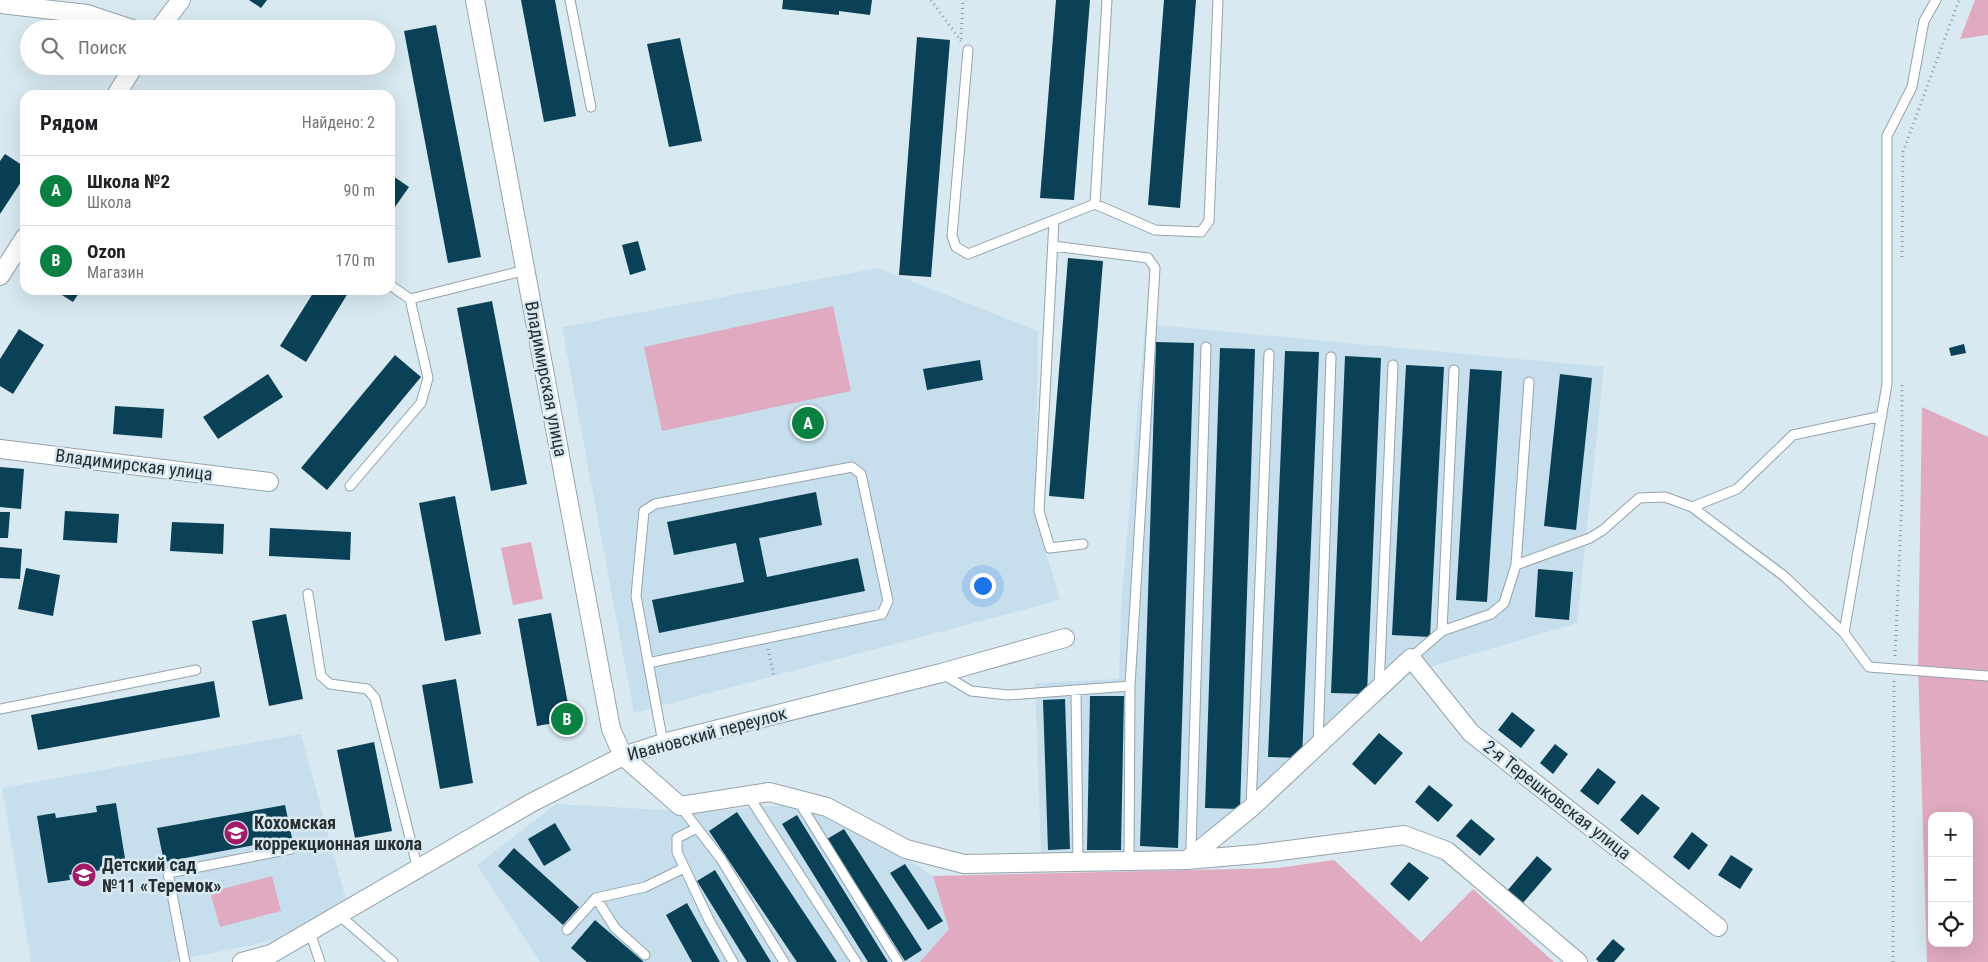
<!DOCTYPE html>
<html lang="ru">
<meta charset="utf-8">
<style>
body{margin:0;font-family:"Roboto Condensed",sans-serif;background:#f2f2f2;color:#202124}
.controls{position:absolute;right:15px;bottom:15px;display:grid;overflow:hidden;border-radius:10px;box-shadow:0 5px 20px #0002}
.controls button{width:45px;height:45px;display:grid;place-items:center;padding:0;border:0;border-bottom:1px solid #e0e0e0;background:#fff;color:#202124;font:25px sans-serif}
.you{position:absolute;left:982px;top:585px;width:18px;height:18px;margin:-12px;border:4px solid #fff;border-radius:50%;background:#1a73e8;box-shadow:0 0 0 8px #1a73e833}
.badge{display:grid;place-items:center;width:32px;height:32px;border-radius:50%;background:#0b8043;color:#fff;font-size:16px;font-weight:700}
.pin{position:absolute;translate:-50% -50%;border:2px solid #fff;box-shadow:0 1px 5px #0006}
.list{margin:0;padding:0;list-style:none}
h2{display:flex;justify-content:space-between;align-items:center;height:65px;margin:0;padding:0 20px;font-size:21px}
h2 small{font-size:16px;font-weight:400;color:#757577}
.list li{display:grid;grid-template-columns:32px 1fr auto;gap:15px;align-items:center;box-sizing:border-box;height:70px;padding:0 20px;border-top:1px solid #e0e0e0}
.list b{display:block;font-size:19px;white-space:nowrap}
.list p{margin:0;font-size:16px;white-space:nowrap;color:#757577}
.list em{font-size:16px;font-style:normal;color:#757577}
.icon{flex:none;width:28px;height:28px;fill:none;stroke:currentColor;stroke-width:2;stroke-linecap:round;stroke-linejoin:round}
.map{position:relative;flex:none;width:1988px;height:962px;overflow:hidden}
.search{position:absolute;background:#fff;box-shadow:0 5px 20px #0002;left:20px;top:20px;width:375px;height:55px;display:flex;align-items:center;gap:12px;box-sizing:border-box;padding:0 18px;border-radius:28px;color:#757577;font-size:19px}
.panel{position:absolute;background:#fff;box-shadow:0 5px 20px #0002;left:20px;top:90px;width:375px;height:205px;border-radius:15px}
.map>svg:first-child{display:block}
.built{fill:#c7dfec}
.green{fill:#e0aac1;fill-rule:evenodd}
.building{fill:#0a4157}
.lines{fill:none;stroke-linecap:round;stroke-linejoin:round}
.service-casing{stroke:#94a3ab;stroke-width:11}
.minor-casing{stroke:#94a3ab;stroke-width:20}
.path{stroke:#8d9aa0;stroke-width:3;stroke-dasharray:1 4;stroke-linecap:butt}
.service{stroke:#fff;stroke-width:9}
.minor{stroke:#fff;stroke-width:18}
.labels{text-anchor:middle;stroke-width:5;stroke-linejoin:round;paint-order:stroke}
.street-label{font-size:18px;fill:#282f32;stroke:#d8e9f1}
.poi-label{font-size:18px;font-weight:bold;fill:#282f32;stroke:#d8e9f1;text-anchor:start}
</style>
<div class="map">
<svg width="1988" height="962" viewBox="0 0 1988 962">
<rect width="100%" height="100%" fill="#d8e9f1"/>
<!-- built -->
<path class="built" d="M 878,268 L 1038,331 L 1035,515 L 1060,600 L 634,713 L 562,327 Z
M 1145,324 L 1604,367 L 1577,623 L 1413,672 L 1231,833 L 1183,852 L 1041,853 L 1035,683 L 1119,679 L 1121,607 Z
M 301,734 L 346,900 L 272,941 L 167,962 L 31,962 L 2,788 Z
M 556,804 L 700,812 L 783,805 L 847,824 L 913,863 L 933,876 L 950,929 L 920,962 L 540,962 L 477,865 Z"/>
<!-- green -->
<path class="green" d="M 1975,0 L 1988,0 L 1988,35 L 1960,39 Z
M 833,306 L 851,391 L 662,431 L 644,347 Z
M 1922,407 L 1988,437 L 1988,962 L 1927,962 L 1918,664 ZM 1932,816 L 1969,816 L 1969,943 L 1932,943 Z
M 531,542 L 543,599 L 513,605 L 501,548 Z
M 1334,860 L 1421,942 L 1473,889 L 1554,962 L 920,962 L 949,929 L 933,876 L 1278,868 Z
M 272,876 L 281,911 L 220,927 L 210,892 Z"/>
<!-- building -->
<path class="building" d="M 249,0 L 267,0 L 261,8 Z
M 521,0 L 555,0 L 576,116 L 544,122 Z
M 783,0 L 872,0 L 870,15 L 839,11 L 839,15 L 782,9 Z
M 1056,0 L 1090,0 L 1074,200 L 1040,198 Z
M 1164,0 L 1196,0 L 1180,208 L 1148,205 Z
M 436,25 L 481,257 L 448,263 L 404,31 Z
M 917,37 L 950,40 L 931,277 L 899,275 Z
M 680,38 L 702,141 L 669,147 L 647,44 Z
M 5,154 L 25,167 L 25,176 L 0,214 L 0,161 Z
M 390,174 L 409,187 L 390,214 Z
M 638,241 L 646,270 L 630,275 L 622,245 Z
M 1068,258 L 1103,261 L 1084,499 L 1049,496 Z
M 54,290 L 81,290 L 73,302 Z
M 315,290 L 342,290 L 348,293 L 306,362 L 280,346 Z
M 492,301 L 527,484 L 491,491 L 457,308 Z
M 19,329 L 44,345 L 13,394 L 0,386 L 0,359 Z
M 1156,342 L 1194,343 L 1178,848 L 1140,846 Z
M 1964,344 L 1966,353 L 1951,356 L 1949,348 Z
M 1220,348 L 1255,349 L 1240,809 L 1205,808 Z
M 1285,351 L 1319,352 L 1302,758 L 1268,757 Z
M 395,355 L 421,377 L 327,490 L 301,468 Z
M 1345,356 L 1381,358 L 1367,694 L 1331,693 Z
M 980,360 L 983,380 L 927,390 L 923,369 Z
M 1406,365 L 1444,367 L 1430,637 L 1392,635 Z
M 1470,369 L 1502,371 L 1487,602 L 1456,600 Z
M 268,374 L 283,397 L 218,439 L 203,417 Z
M 1560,374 L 1592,378 L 1576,530 L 1544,526 Z
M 115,406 L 164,409 L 162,438 L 113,434 Z
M 0,467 L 24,469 L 21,509 L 0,507 Z
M 816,492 L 822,525 L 759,538 L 767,577 L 858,558 L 865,591 L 659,633 L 652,600 L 744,582 L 736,543 L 674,555 L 667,522 Z
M 455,496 L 481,634 L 445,641 L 419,503 Z
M 65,511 L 119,514 L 117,543 L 63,540 Z
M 0,512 L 10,512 L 8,538 L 0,538 Z
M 172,522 L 224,524 L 223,554 L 170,551 Z
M 270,528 L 351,532 L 350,560 L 269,556 Z
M 0,547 L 22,549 L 20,579 L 0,578 Z
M 26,568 L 60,575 L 53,616 L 18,609 Z
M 1538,569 L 1573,572 L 1569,620 L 1535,617 Z
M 551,613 L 571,720 L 537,726 L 518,619 Z
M 286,614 L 303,699 L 269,706 L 252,621 Z
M 456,679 L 473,783 L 440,789 L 422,685 Z
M 214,681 L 220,717 L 38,750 L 31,715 Z
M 1090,696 L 1124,696 L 1121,850 L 1087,850 Z
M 1065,699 L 1070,849 L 1048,850 L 1043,700 Z
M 1512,712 L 1535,730 L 1521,748 L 1498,730 Z
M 1379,733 L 1403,753 L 1375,785 L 1352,764 Z
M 374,742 L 392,831 L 355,838 L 337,750 Z
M 1555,744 L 1568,754 L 1553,774 L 1540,763 Z
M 1598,768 L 1616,782 L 1598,805 L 1580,791 Z
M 1429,785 L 1453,805 L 1438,822 L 1415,802 Z
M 1642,794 L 1660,808 L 1638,835 L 1620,820 Z
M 116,803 L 127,871 L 108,874 L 108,869 L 69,875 L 70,880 L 48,883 L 37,816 L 55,813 L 56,818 L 97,812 L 96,806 Z
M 285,805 L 292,838 L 164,862 L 157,828 Z
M 737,812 L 837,962 L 797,962 L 709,831 Z
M 797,815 L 888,962 L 868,962 L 782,824 Z
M 1471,819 L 1495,839 L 1480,856 L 1456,836 Z
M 555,823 L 571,850 L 544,866 L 528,839 Z
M 844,829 L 922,950 L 905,961 L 827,839 Z
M 1692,832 L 1708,845 L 1689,870 L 1673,857 Z
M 514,848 L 579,907 L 563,925 L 498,866 Z
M 1731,855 L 1753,869 L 1740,889 L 1718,875 Z
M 1537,856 L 1552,869 L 1522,904 L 1507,891 Z
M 1409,862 L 1429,878 L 1409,901 L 1390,884 Z
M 905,864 L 943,921 L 928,930 L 890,873 Z
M 715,870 L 771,962 L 747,962 L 697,881 Z
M 687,903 L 720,962 L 692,962 L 666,915 Z
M 595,920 L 644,962 L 587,962 L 571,948 Z
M 1613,939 L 1625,949 L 1614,962 L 1599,962 L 1596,959 Z"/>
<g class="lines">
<defs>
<path id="service" d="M 570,0 L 591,107
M 1107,0 L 1095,204 L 1155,230 L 1201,232 L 1209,221 L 1218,0
M 968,50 L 952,236 L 956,247 L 968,254 L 1095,204
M 1054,220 L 1039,511 L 1050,548 L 1083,544
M 1053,246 L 1148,258 L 1155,268 L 1130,686 L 1129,861
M 390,285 L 410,299 L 526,270
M 350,486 L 421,403 L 428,378 L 410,299
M 1692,507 L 1737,489 L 1793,435 L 1882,416
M 1516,565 L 1529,382
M 308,594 L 321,676 L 330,684 L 367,689 L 375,698 L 418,870
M 1442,631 L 1454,370
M 1844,633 L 1887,384 L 1887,136 L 1912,87 L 1924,21 L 1936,0
M 1411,658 L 1442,631 L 1491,614 L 1504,603 L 1516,565 L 1590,538 L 1603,530 L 1639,498 L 1665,497 L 1692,507 L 1784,576 L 1844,633 L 1869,667 L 1988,676
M 648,663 L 882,614 L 888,601 L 861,474 L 852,467 L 655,504 L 644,511 L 636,596 L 663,743
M 941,673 L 971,691 L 1008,695 L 1130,686
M 1379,688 L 1393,365
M 1076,690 L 1078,862
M 0,709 L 196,670
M 1318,745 L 1331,357
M 748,795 L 856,962
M 799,802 L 898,962
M 680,806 L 721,859 L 784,962
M 1251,808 L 1269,354
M 697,828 L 677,838 L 677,852 L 709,920 L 733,962
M 1194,854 L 1191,847 L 1206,347
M 596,898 L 615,928 L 645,955
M 339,915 L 393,962
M 567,930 L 596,898 L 645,887 L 684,868
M 310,932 L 320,962
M 185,962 L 168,873 L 291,849"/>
<path id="minor" d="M 475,0 L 611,729 L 623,756 L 680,806 L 769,792 L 827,807 L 906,849 L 964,864 L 1187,860 L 1257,854 L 1404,835 L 1447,851 L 1578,962
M 0,4 L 87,14 L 132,29
M 159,29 L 181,0
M 116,95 L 134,66
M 0,276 L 25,237
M 0,449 L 269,482
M 1187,860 L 1251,808 L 1411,658 L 1471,733 L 1718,927
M 242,962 L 271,954 L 531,803 L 623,756 L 663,743 L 941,673 L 1065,638"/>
</defs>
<!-- service casing -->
<use href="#service" class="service-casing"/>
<!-- minor casing -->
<use href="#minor" class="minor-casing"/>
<!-- path -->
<path class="path" d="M 931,0 L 961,41
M 961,39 L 963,0
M 1902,257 L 1903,152 L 1959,0
M 768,649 L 774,676
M 1895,656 L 1902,500 L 1902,383
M 1893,962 L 1894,680"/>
<!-- service -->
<use href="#service" class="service"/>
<!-- minor -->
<use href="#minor" class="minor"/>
</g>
<!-- icons -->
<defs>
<symbol id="school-disc" viewBox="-11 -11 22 22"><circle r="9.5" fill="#a11a67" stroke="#d8e9f1"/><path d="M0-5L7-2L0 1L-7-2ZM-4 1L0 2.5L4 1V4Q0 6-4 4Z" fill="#fff"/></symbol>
</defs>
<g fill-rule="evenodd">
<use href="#school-disc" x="222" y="819" width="28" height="28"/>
<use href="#school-disc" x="70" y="861" width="28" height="28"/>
</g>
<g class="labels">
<!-- street labels -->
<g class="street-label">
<text transform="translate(546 379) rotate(79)" y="6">Владимирская улица</text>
<text transform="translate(134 465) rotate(7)" y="6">Владимирская улица</text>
<text transform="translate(707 734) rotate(-15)" y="6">Ивановский переулок</text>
<text transform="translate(1557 800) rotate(38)" y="6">2-я Терешковская улица</text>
</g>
<!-- poi labels -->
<g class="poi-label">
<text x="254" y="829">Кохомская<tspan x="254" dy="21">коррекционная школа</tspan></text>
<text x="102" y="871">Детский сад<tspan x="102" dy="21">№11 «Теремок»</tspan></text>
</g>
</g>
</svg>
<div class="controls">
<button>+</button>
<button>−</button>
<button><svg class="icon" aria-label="locate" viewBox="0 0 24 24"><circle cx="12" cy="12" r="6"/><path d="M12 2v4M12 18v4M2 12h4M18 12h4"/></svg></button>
</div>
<div class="you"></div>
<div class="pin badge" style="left:808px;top:423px">A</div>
<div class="pin badge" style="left:567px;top:719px">B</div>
<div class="search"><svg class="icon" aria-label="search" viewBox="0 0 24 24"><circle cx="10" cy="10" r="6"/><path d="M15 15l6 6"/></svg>Поиск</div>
<section class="panel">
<h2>Рядом<small>Найдено: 2</small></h2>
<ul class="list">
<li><span class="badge">A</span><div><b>Школа №2</b><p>Школа</p></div><em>90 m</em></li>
<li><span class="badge">B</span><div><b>Ozon</b><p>Магазин</p></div><em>170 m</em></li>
</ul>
</section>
</div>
